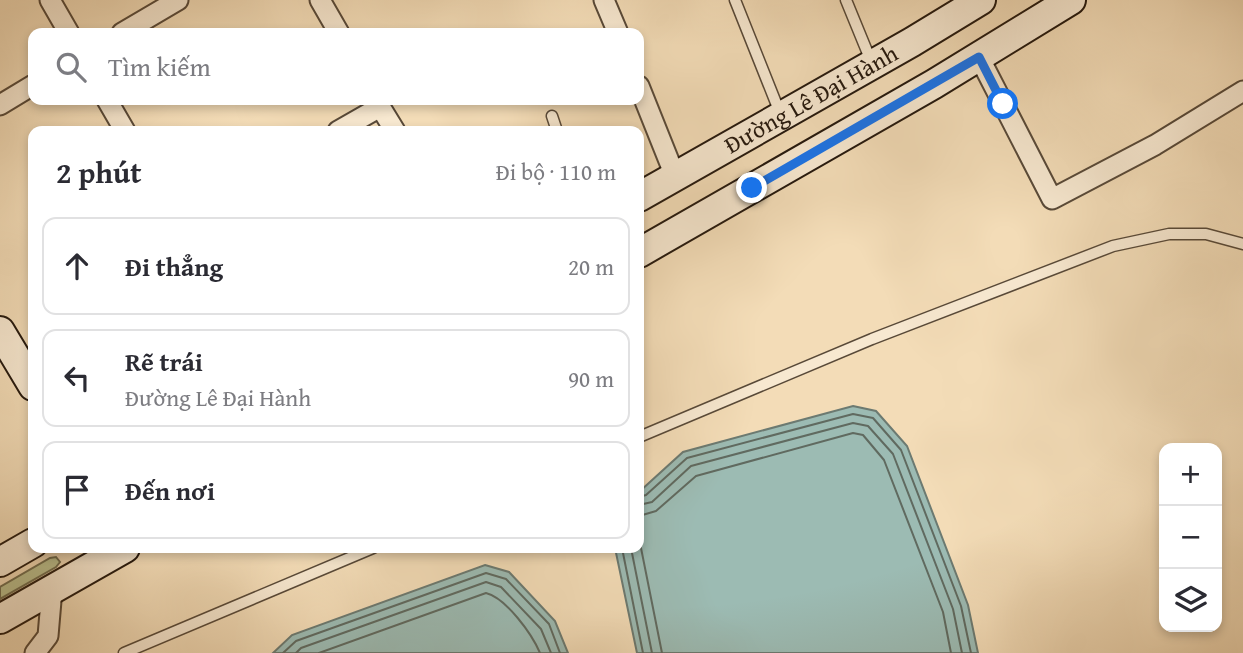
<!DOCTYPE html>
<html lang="vi">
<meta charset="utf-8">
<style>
body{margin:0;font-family:"Gentium Book Plus",serif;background:#f7f7f7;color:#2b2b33}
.controls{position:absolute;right:21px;bottom:21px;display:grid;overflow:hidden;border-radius:14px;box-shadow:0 4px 10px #0003}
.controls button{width:63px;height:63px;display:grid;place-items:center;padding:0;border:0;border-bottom:2px solid #e1e1e2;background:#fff;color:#2b2b33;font:35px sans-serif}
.stop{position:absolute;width:21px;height:21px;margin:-16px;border:5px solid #1a73e8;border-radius:50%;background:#fff}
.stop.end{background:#1a73e8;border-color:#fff;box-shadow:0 2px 7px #0008}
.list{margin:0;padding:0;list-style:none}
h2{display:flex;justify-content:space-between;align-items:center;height:91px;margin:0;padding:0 28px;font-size:30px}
h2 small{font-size:23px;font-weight:400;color:#7c7c81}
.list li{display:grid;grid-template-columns:46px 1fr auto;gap:21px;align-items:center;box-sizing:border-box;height:98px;margin:0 14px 14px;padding:0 14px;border:2px solid #e1e1e2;border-radius:14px}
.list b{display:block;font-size:26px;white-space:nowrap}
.list p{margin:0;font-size:23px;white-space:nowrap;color:#7c7c81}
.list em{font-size:23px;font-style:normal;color:#7c7c81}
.icon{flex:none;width:38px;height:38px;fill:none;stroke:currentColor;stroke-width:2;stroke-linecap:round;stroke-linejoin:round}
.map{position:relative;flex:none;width:1243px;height:653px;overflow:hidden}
.search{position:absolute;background:#fff;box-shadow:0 4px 10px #0003;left:28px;top:28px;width:616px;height:77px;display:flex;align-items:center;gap:18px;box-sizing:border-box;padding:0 24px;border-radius:14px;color:#7c7c81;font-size:26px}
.panel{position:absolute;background:#fff;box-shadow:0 4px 10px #0003;left:28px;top:126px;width:616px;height:427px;border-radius:14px}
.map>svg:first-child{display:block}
.green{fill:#bac08f;stroke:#706c4e;stroke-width:2}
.water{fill:#9cbbb3;stroke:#6c7a71;stroke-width:2}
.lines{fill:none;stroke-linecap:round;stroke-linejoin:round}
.shore{stroke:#606a60;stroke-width:2}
.lane-casing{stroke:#584938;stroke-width:13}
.street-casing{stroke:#584938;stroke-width:23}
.secondary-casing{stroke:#25180d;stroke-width:32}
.lane{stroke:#f7e8d0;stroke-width:10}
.street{stroke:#f7e8d0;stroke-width:19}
.secondary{stroke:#f7e8d0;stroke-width:28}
.route{stroke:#1a73e8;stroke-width:9}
.labels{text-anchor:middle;stroke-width:6;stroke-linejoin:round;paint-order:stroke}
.street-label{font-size:24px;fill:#25180d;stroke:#f7e8d0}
</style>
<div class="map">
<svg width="1243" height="653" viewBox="0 0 1243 653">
<rect width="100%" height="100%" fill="#f3dcb7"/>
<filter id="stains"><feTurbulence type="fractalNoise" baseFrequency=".00286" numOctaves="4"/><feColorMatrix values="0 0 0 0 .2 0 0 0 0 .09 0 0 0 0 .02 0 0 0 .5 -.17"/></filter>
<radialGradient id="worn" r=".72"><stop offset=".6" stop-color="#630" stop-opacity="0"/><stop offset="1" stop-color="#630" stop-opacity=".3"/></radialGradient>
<!-- green -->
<path class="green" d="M 56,557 L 60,562 L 56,567 L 0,599 L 0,587 L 50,558 Z"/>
<!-- water -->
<path class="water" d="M 853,406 L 876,411 L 907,446 L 968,605 L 978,653 L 637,653 L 615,548 L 639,548 L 639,492 L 683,452 Z
M 485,565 L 509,572 L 555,621 L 568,653 L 273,653 L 292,635 Z"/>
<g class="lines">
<!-- shore -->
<path class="shore" d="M 639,497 L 646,495 L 687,458 L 853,414 L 873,418 L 901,450 L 961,606 L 971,653
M 639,505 L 652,502 L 691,466 L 853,423 L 868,426 L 893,454 L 953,609 L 962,653
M 639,516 L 656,511 L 696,476 L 853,433 L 863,435 L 884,460 L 943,612 L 951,653
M 639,538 L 662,653
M 622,548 L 643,653
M 631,548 L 652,653
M 283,653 L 296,641 L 486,573 L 506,579 L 549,624 L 560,653
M 296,653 L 301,648 L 486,582 L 501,587 L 541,629 L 551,653
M 319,653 L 486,593 C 506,598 532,634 540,653"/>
<defs>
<path id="lane" d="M 735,0 L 780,113
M 846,0 L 871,61
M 552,116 L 557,131
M 639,437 L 872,339 L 1113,246 L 1169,234 L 1206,234 L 1243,244
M 124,653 L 373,548"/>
<path id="street" d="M 50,0 L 69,33
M 320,0 L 339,33
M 604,0 L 618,33
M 122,33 L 178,0
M 979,57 L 1052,199 L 1155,145 L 1243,91
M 639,86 L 675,176
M 107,100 L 125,131
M 376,100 L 395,131
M 0,105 L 33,85
M 338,131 L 380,107
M 35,653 L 48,636 L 52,589"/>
<g id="secondary">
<path id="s1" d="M 639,197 L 912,42 L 981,0"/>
<path d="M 639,253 L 934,84 L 1071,0"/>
<path d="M 0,331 L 33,386"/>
<path d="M 0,562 L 33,543"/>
<path d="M 0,619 L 125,548"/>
</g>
</defs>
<!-- lane casing -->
<use href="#lane" class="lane-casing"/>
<!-- street casing -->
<use href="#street" class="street-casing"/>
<!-- secondary casing -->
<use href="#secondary" class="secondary-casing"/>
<!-- lane -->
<use href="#lane" class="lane"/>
<!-- street -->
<use href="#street" class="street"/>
<!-- secondary -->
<use href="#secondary" class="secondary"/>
</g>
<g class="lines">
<!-- route -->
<path class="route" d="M 752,188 L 979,57 L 1003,104"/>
</g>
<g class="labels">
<!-- street labels -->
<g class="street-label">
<text dy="8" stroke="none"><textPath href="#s1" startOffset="198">Đường Lê Đại Hành</textPath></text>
</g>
</g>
<rect width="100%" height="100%" filter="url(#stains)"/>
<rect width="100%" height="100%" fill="url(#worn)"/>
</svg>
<div class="controls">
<button>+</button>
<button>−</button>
<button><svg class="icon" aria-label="layers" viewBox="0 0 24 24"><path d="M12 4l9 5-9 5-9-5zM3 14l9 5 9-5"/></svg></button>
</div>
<div class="stop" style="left:1003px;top:104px"></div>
<div class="stop end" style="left:752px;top:188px"></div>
<div class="search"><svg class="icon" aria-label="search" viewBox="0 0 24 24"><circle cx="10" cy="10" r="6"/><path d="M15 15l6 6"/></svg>Tìm kiếm</div>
<section class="panel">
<h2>2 phút<small>Đi bộ · 110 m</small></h2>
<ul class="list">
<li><svg class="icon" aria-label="ahead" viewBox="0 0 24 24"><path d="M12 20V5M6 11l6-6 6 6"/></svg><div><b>Đi thẳng</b></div><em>20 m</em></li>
<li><svg class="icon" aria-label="left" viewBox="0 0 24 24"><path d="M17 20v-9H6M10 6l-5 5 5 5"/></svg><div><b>Rẽ trái</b><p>Đường Lê Đại Hành</p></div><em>90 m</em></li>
<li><svg class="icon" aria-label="arrive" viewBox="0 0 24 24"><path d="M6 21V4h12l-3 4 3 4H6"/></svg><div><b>Đến nơi</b></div></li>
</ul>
</section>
</div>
